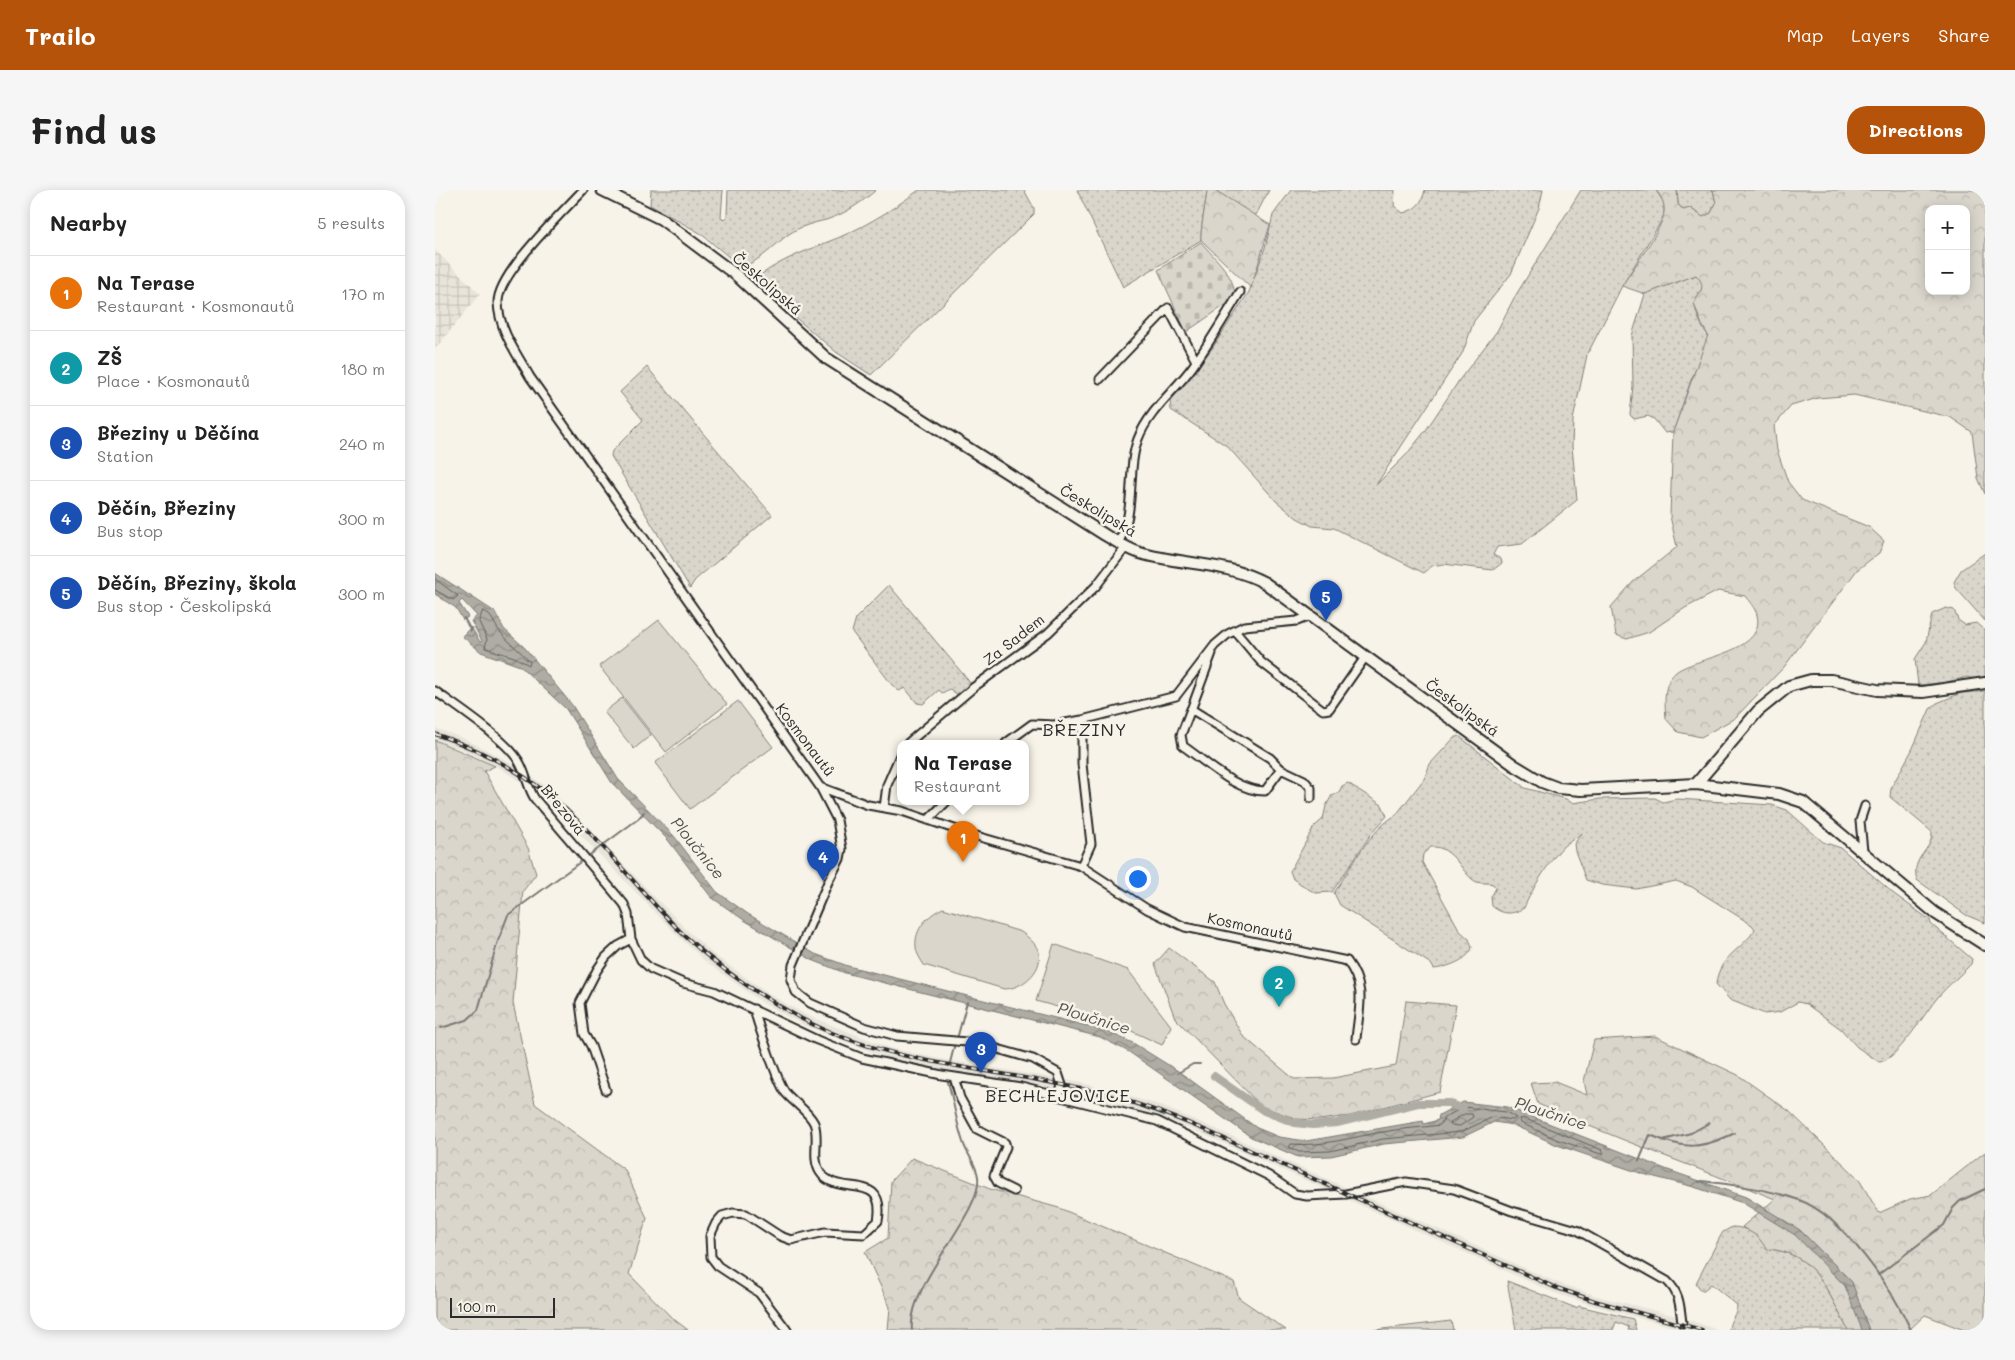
<!DOCTYPE html>
<meta charset="utf-8">
<style>
body{margin:0;font-family:Mali,sans-serif;background:#f6f6f6;color:#222}
.controls{position:absolute;right:15px;top:15px;display:grid;overflow:hidden;border-radius:10px;box-shadow:0 2px 12px #0003}
.controls button{width:45px;height:45px;display:grid;place-items:center;padding:0;border:0;border-bottom:1px solid #e0e0e0;background:#fff;color:#222;font:25px sans-serif}
.scale{position:absolute;left:15px;bottom:12px;width:105px;box-sizing:border-box;padding-left:5px;border:2px solid #2b2b2b;border-top:0;font-size:14px;line-height:18px;white-space:nowrap;color:#2b2b2b;-webkit-text-stroke:4px #f7f3e8;paint-order:stroke}
.you{position:absolute;left:702px;top:688px;width:18px;height:18px;margin:-12px;border:4px solid #fff;border-radius:50%;background:#1a73e8;box-shadow:0 0 0 8px #1a73e833}
.badge{display:grid;place-items:center;width:32px;height:32px;border-radius:50%;background:#b45309;color:#fff;font-size:16px;font-weight:700}
.pin{position:absolute;translate:-50% -41px;filter:drop-shadow(0 1px 2px #0008)}
.pin::after{content:'';position:absolute;top:26px;width:18px;height:15px;background:inherit;clip-path:polygon(0 0,100% 0,50% 100%)}
.popup{position:absolute;left:462px;top:550px;width:132px;height:65px;box-sizing:border-box;display:grid;place-content:center;border-radius:10px;background:#fff;filter:drop-shadow(0 1px 4px #0005);font-size:16px;white-space:nowrap;color:#767676}
.popup b{font-size:19px;color:#222}
.popup::after{content:'';position:absolute;left:50%;top:100%;margin-left:-10px;border:10px solid transparent;border-top-color:#fff}
.list{margin:0;padding:0;list-style:none}
h2{display:flex;justify-content:space-between;align-items:center;height:65px;margin:0;padding:0 20px;font-size:21px}
h2 small{font-size:16px;font-weight:400;color:#767676}
.list li{display:grid;grid-template-columns:32px 1fr auto;gap:15px;align-items:center;box-sizing:border-box;height:75px;padding:0 20px;border-top:1px solid #e0e0e0}
.list b{display:block;font-size:19px;white-space:nowrap}
.list p{margin:0;font-size:16px;white-space:nowrap;color:#767676}
.list em{font-size:16px;font-style:normal;color:#767676}
.map{position:relative;flex:none;width:1550px;height:1140px;overflow:hidden;border-radius:20px}
header{display:flex;align-items:center;gap:30px;box-sizing:border-box;height:70px;padding:0 25px;background:#b45309;color:#fff}
header strong{font-size:24px}
nav{display:flex;gap:28px;margin-inline-start:auto;font-size:18px}
.intro{display:flex;align-items:center;justify-content:space-between;box-sizing:border-box;height:120px;padding:0 30px}
h1{margin:0;font-size:35px}
.button{padding:12px 22px;border-radius:20px;background:#b45309;color:#fff;font-size:18px;font-weight:700}
main{display:flex;gap:30px;padding:0 30px}
aside{flex:1;background:#fff;border-radius:20px;box-shadow:0 2px 12px #0003}
.map>svg:first-child{display:block}
.built{fill:#e8e4da}
.industrial{fill:url(#industrial-grid)}
.grass{fill:url(#grass-dots);stroke:#82807c}
.forest{fill:url(#forest-crowns);stroke:#82807c;fill-rule:evenodd}
.cemetery{fill:url(#cemetery-stones);stroke:#82807c}
.garden{fill:#dad6cc;stroke:#82807c}
.water{fill:url(#water-waves);stroke:#7a7874}
.lines{fill:none;stroke-linecap:round;stroke-linejoin:round}
.shore{stroke:#605f5b;stroke-width:1}
.stream{stroke:#7a7874;stroke-width:2}
.canal{stroke:#afaca4;stroke-width:8}
.street-casing{stroke:#2b2b2b;stroke-width:11}
.secondary-casing{stroke:#2b2b2b;stroke-width:14}
.street{stroke:#f7f3e8;stroke-width:7}
.secondary{stroke:#f7f3e8;stroke-width:10}
.rail-casing{stroke:#2b2b2b;stroke-width:4}
.rail{stroke:#f7f3e8;stroke-width:2;stroke-dasharray:5.5;stroke-linecap:butt}
.labels{text-anchor:middle;stroke-width:5;stroke-linejoin:round;paint-order:stroke}
.street-label{font-size:15px;fill:#2b2b2b;stroke:#f7f3e8}
.water-label{font-size:16px;font-style:italic;fill:#53524f;stroke:#f7f3e8}
.quarter-label{font-size:18px;letter-spacing:1px;fill:#2b2b2b;stroke:#f7f3e8}
</style>
<header>
<strong>Trailo</strong>
<nav><a>Map</a><a>Layers</a><a>Share</a></nav>
</header>
<div class="intro"><h1>Find us</h1><a class="button">Directions</a></div>
<main>
<aside>
<h2>Nearby<small>5 results</small></h2>
<ul class="list">
<li><span class="badge" style="background:#e8710a">1</span><div><b>Na Terase</b><p>Restaurant · Kosmonautů</p></div><em>170 m</em></li>
<li><span class="badge" style="background:#0f9aa8">2</span><div><b>ZŠ</b><p>Place · Kosmonautů</p></div><em>180 m</em></li>
<li><span class="badge" style="background:#1a4fb4">3</span><div><b>Březiny u Děčína</b><p>Station</p></div><em>240 m</em></li>
<li><span class="badge" style="background:#1a4fb4">4</span><div><b>Děčín, Březiny</b><p>Bus stop</p></div><em>300 m</em></li>
<li><span class="badge" style="background:#1a4fb4">5</span><div><b>Děčín, Březiny, škola</b><p>Bus stop · Českolipská</p></div><em>300 m</em></li>
</ul>
</aside>
<div class="map">
<svg width="1550" height="1140" viewBox="0 0 1550 1140">
<defs>
<pattern id="industrial-grid" width="8" height="8" patternUnits="userSpaceOnUse" patternTransform="scale(1.25)"><rect width="8" height="8" fill="#e8e4da"/><path d="M0 4h8M4 0v8" fill="none" stroke="#c7c4bb"/></pattern>
<pattern id="grass-dots" width="8" height="8" patternUnits="userSpaceOnUse" patternTransform="scale(1.25)"><rect width="8" height="8" fill="#dad6cc"/><path d="M2 2h.1M6 6h.1" fill="none" stroke="#bbb8af" stroke-width="1.8" stroke-linecap="round"/></pattern>
<pattern id="forest-crowns" width="20" height="18" patternUnits="userSpaceOnUse" patternTransform="scale(1.25)"><rect width="20" height="18" fill="#dad6cc"/><path d="M2 6a3 3 0 1 1 6 0M12 15a3 3 0 1 1 6 0" fill="none" stroke="#bbb8af"/></pattern>
<pattern id="cemetery-stones" width="16" height="16" patternUnits="userSpaceOnUse" patternTransform="scale(1.25)"><rect width="16" height="16" fill="#dad6cc"/><path d="M2 7V4a2 2 0 0 1 4 0v3zM10 15v-3a2 2 0 0 1 4 0v3z" fill="#bbb8af"/></pattern>
<pattern id="water-waves" width="16" height="10" patternUnits="userSpaceOnUse" patternTransform="scale(1.25)"><rect width="16" height="10" fill="#afaca4"/><path d="M0 5q4-4 8 0t8 0" fill="none" stroke="#8f8c86"/></pattern>
</defs>
<rect width="100%" height="100%" fill="#f7f3e8"/>
<filter id="ink" filterUnits="userSpaceOnUse"><feTurbulence type="fractalNoise" baseFrequency=".02" numOctaves="2"/><feDisplacementMap in="SourceGraphic" scale="10" xChannelSelector="R" yChannelSelector="G"/><feConvolveMatrix kernelMatrix="1 2 1 2 8 2 1 2 1" color-interpolation-filters="sRGB"/></filter>
<g filter="url(#ink)">
<!-- built -->
<path class="built" d="M 0,538 L 30,549 L 71,570 L 115,599 L 253,741 L 278,764 L 334,804 L 371,825 L 455,858 L 500,868 L 648,893 L 724,915 L 772,935 L 1121,1092 L 1162,1106 L 1249,1128 L 1282,1140 L 1250,1140 L 1159,1116 L 1117,1102 L 768,944 L 720,925 L 645,904 L 498,879 L 452,868 L 366,834 L 328,813 L 271,772 L 242,745 L 109,607 L 66,579 L 26,559 L 0,550 Z"/>
<!-- industrial -->
<path class="industrial" d="M 0,60 L 45,104 L 1,158 L 0,157 Z"/>
<!-- grass -->
<path class="grass" d="M 216,0 L 288,0 L 286,27 L 288,30 L 292,26 L 293,0 L 441,0 C 426,13 410,24 391,30 C 378,33 366,36 354,44 C 339,55 325,72 306,77 L 265,43 L 215,15 Z
M 484,0 L 589,0 L 599,18 L 599,24 L 436,185 L 401,162 L 328,100 L 325,96 L 324,86 C 348,69 364,64 390,53 C 423,41 456,21 484,0 Z
M 642,0 L 772,0 C 771,12 765,40 766,50 L 688,97 Z
M 780,0 L 834,0 L 821,25 L 814,24 Z
M 856,0 L 960,0 L 959,16 L 968,23 C 981,19 987,14 990,0 L 1108,0 L 1104,18 L 1076,84 L 1039,131 L 1028,162 L 941,295 L 971,265 L 991,240 L 1025,189 L 1062,141 L 1079,108 L 1146,0 L 1221,0 L 1229,13 L 1229,25 L 1225,33 L 1187,96 L 1152,165 L 1138,230 L 1137,256 L 1142,310 L 1087,354 L 1062,357 L 1058,365 L 1066,369 L 1067,373 L 1058,380 L 1008,374 L 997,376 L 989,383 L 899,338 L 877,336 L 862,328 L 841,311 L 792,256 L 736,220 L 735,211 L 776,160 L 814,102 L 830,58 L 838,25 Z
M 1242,0 L 1278,0 L 1281,13 L 1276,23 L 1268,27 L 1255,18 L 1248,20 L 1243,14 Z
M 1261,85 C 1275,100 1262,99 1260,112 C 1259,121 1267,138 1273,145 L 1273,151 L 1256,190 L 1238,242 L 1230,243 L 1219,229 L 1213,226 L 1199,229 L 1195,225 L 1198,196 L 1197,146 L 1210,104 Z
M 212,177 L 337,325 L 260,390 L 255,398 L 176,266 L 177,261 L 208,230 L 185,202 Z
M 1550,363 L 1550,431 L 1521,398 L 1519,392 L 1526,380 Z
M 454,395 L 537,495 L 524,506 L 515,499 L 507,503 L 504,500 L 488,514 L 482,513 L 470,498 L 464,501 L 457,495 L 417,442 L 421,428 Z
M 1511,418 L 1519,420 L 1523,430 L 1530,435 L 1541,433 L 1550,441 L 1550,489 L 1540,490 L 1533,487 L 1507,493 L 1483,495 L 1480,469 L 1491,452 L 1497,424 Z
M 1550,501 L 1550,733 L 1531,725 L 1482,690 C 1475,667 1498,661 1497,642 L 1455,607 L 1456,598 L 1477,560 L 1495,519 L 1502,513 L 1526,503 Z
M 1024,546 L 1090,598 L 1131,609 L 1137,613 L 1165,609 L 1220,608 L 1228,612 L 1242,609 L 1337,615 L 1352,620 L 1388,652 L 1406,658 L 1459,704 L 1495,730 L 1496,734 L 1537,769 L 1536,774 C 1525,786 1513,795 1503,807 C 1491,821 1461,872 1444,872 L 1422,857 L 1406,839 L 1371,814 L 1363,812 L 1345,822 L 1330,824 L 1295,810 L 1281,794 C 1284,765 1308,760 1320,739 L 1317,735 L 1257,697 L 1241,691 L 1201,699 L 1167,695 L 1151,690 L 1140,661 L 1139,654 L 1147,643 C 1142,647 1136,651 1131,654 C 1117,666 1096,701 1089,718 C 1077,725 1068,725 1057,716 L 1056,707 L 1061,698 L 1058,694 C 1053,692 1047,694 1042,692 C 1028,687 1019,655 996,657 L 988,664 L 987,672 L 1025,741 L 1034,749 L 1037,757 C 1035,770 1010,778 999,779 L 996,774 L 905,715 L 899,703 C 917,676 934,641 961,625 L 989,589 L 995,574 L 1019,548 Z
M 913,593 L 947,615 L 952,626 L 936,644 L 897,702 L 881,703 L 875,700 L 858,689 L 855,681 L 879,637 L 888,629 L 891,616 L 897,605 L 904,602 L 907,596 Z
M 1297,1037 C 1312,1037 1327,1045 1332,1059 C 1381,1062 1393,1103 1413,1140 L 1294,1140 C 1294,1130 1302,1125 1302,1115 L 1276,1094 L 1269,1100 L 1266,1100 L 1261,1093 L 1285,1047 L 1288,1042 Z
M 1072,1091 L 1141,1118 L 1144,1116 L 1198,1129 L 1201,1140 L 1193,1140 L 1194,1137 L 1181,1132 L 1178,1140 L 1081,1140 Z"/>
<!-- forest -->
<path class="forest" d="M 772,0 L 780,0 L 835,35 L 816,98 L 766,50 C 765,40 771,13 772,0 Z
M 1221,0 L 1242,0 L 1243,14 L 1248,20 L 1255,18 L 1268,27 L 1276,23 L 1281,13 L 1278,0 L 1550,0 L 1550,304 L 1543,288 L 1537,242 L 1515,227 L 1419,205 L 1383,208 L 1356,216 L 1339,236 L 1342,260 L 1353,292 L 1367,310 L 1434,337 L 1449,351 L 1444,363 L 1422,380 L 1349,477 L 1300,528 L 1266,547 L 1243,542 L 1231,529 C 1230,513 1227,494 1241,482 C 1260,467 1331,463 1322,425 C 1320,418 1314,411 1310,406 L 1283,401 L 1250,418 L 1214,442 L 1192,449 L 1181,445 L 1176,417 L 1198,392 L 1242,357 L 1235,326 L 1238,242 L 1273,145 L 1267,135 L 1259,114 C 1265,102 1272,96 1261,85 L 1210,104 L 1187,96 C 1197,79 1228,39 1229,22 C 1230,13 1226,7 1221,0 ZM 1494,19 L 1531,19 L 1531,101 L 1494,101 Z
M 0,550 L 60,576 L 49,581 L 93,658 L 101,684 L 88,701 L 78,813 L 100,914 L 190,980 L 212,1028 L 194,1084 L 236,1127 L 253,1140 L 0,1140 Z
M 734,758 L 780,792 L 789,814 L 808,846 L 859,889 L 898,888 L 961,876 L 971,811 L 1021,815 L 1005,902 L 915,926 L 884,930 L 862,929 L 826,916 L 740,828 L 720,774 Z
M 1220,846 L 1303,885 L 1354,921 L 1423,988 L 1444,1023 L 1475,1009 L 1496,1005 L 1550,962 L 1550,1140 L 1529,1140 L 1490,1125 L 1474,1140 L 1413,1140 C 1393,1103 1381,1062 1332,1059 L 1322,1046 L 1307,1037 L 1340,1009 C 1261,977 1181,949 1103,914 L 1096,893 L 1120,892 L 1152,905 L 1149,891 L 1159,850 Z
M 477,968 L 555,999 L 624,1018 L 799,1092 L 804,1108 L 851,1140 L 453,1140 L 455,1117 L 430,1062 L 453,1048 L 456,991 Z
M 1016,1131 L 1018,1140 L 939,1140 Z"/>
<!-- cemetery -->
<path class="cemetery" d="M 766,52 C 779,68 803,87 799,109 L 751,142 L 723,80 Z"/>
<!-- garden -->
<path class="garden" d="M 224,430 L 292,514 L 231,562 L 164,476 Z
M 187,508 L 216,545 L 199,559 L 169,522 Z
M 303,511 L 338,557 L 255,619 L 220,573 Z
M 508,718 L 586,742 C 593,747 602,754 604,763 C 608,782 586,799 569,799 L 489,775 C 486,770 481,763 481,757 C 479,739 493,725 508,718 Z
M 619,754 L 693,780 L 736,836 L 727,855 L 679,833 L 601,811 Z"/>
<!-- water -->
<path class="water" d="M 0,383 L 60,422 L 69,439 L 90,458 L 137,515 L 183,589 L 239,646 L 282,702 L 313,724 L 380,764 L 413,776 L 668,840 L 698,853 L 743,881 L 822,938 L 844,947 L 871,951 L 988,931 L 989,934 L 1003,930 L 1004,925 L 1028,912 L 1072,917 L 1233,980 L 1311,1007 L 1365,1040 L 1417,1092 L 1434,1140 L 1427,1140 L 1410,1096 L 1360,1045 L 1308,1013 L 1259,997 L 1208,984 L 1122,955 L 1078,935 L 1059,932 L 1028,947 L 949,954 L 896,966 L 863,967 L 816,947 L 694,862 L 665,847 L 410,783 L 377,770 L 309,730 L 276,707 L 233,650 L 177,593 L 131,519 L 85,476 L 46,462 L 27,446 L 36,437 L 45,452 L 47,451 L 36,431 L 42,426 L 27,410 L 24,413 L 33,427 L 28,430 L 21,418 L 0,404 Z"/>
<g class="lines">
<!-- shore -->
<path class="shore" d="M 0,389 L 23,406 L 18,410 L 0,400
M 48,421 C 59,426 58,434 66,443 C 74,453 86,461 95,472 L 94,475 L 79,467 L 50,458 L 52,449 L 44,432 Z
M 1029,917 L 1071,922 L 1081,928 L 1078,930 L 1058,927 L 1026,942 L 948,949 L 895,961 L 864,962 L 854,957 L 856,954 C 887,957 916,947 948,942 C 967,938 986,938 1005,935 L 1009,928 Z
M 1030,924 L 1037,924 L 1038,927 L 1025,936 L 1015,935 L 1016,932 Z
M 1088,928 L 1167,960 L 1169,963 L 1166,964 L 1123,950 L 1086,933 L 1085,930 Z"/>
<!-- stream -->
<path class="stream" d="M 29,428 L 36,441
M 152,667 L 203,629 L 209,622
M 6,838 L 32,830 L 43,820 L 63,751 L 73,725 L 148,670
M 522,849 L 532,812
M 515,873 L 520,853
M 743,883 L 758,874 L 765,874
M 1228,950 L 1256,943 L 1274,933
M 1204,971 L 1215,945 C 1250,960 1266,959 1300,943
M 1264,992 L 1267,991 C 1300,995 1333,999 1364,1010 C 1407,1025 1458,1100 1476,1140
M 1443,1085 L 1509,1035 L 1518,1018 L 1525,1011 L 1550,999
M 477,1140 C 472,1093 548,1023 543,987 C 542,975 531,963 528,952 C 521,932 519,912 513,892"/>
<!-- canal -->
<path class="canal" d="M 779,886 L 829,921 L 860,933 L 878,935 L 902,933 L 983,913 L 1014,913 L 1028,919"/>
<defs>
<path id="street" d="M 148,0 C 127,23 62,84 63,113 C 64,140 82,164 95,187 L 385,597 L 402,630 L 407,659 L 405,669 L 393,692 L 358,775 L 356,790 L 361,802 L 375,813 L 429,837 L 462,846 L 532,852 L 559,858 L 598,869 L 623,883 L 627,895 L 624,906
M 665,189 L 733,118 L 761,171
M 683,353 C 702,322 691,281 703,249 C 714,220 741,200 758,176 C 775,152 790,127 805,102
M 800,441 L 826,472 L 888,520 L 894,519 L 931,466
M 0,501 C 22,517 69,548 83,570 C 91,582 92,597 100,609 L 189,714 L 193,724 L 196,749 L 206,770 L 216,779 L 248,793 L 279,801 L 382,850 L 427,868 L 507,885 L 586,897 L 722,931 L 834,986 L 860,1004 L 872,1006 L 911,1004 L 971,992 L 1019,999 L 1077,1021 L 1142,1040 L 1232,1091 C 1245,1103 1245,1117 1247,1133
M 756,519 L 835,568 L 846,579 L 830,601 C 800,601 772,572 748,556 L 746,545 Z
M 756,520 L 777,463
M 473,553 L 539,497 L 613,443 L 661,396 L 691,357
M 571,553 L 597,534 L 619,535 L 647,530 L 741,506 L 780,455 L 793,444 L 809,436 L 862,431 L 875,426
M 846,579 L 869,590 L 876,598 L 876,608
M 385,597 L 433,615 L 467,621 L 531,643 L 646,676 L 712,719 L 750,737 L 912,771 C 932,798 924,817 921,849
M 449,618 L 452,595 L 466,563
M 493,630 L 512,611
M 1428,661 L 1425,631 L 1430,616
M 646,676 L 656,654 L 647,574 L 647,530
M 319,819 C 323,835 342,890 350,902 C 358,912 373,921 379,933 C 385,948 376,968 385,982 C 402,1009 452,979 443,1031 L 429,1044 L 390,1042 L 356,1050 L 345,1046 L 311,1024 L 298,1023 L 287,1026 L 281,1033 L 275,1046 L 276,1067 L 283,1076 L 324,1103 L 352,1140
M 519,887 L 525,908 L 542,939 L 570,953 L 571,957 L 559,986 L 563,993 L 579,1001
M 171,900 L 156,856 L 149,844 L 145,813 L 162,780 L 171,767 L 183,756 L 196,749"/>
<path id="secondary" d="M 167,0 L 226,29 L 301,85 L 391,168 L 670,345 C 682,352 693,359 705,363 C 746,375 792,372 830,393 L 1079,575 L 1107,592 L 1123,598 L 1146,600 L 1261,594 L 1344,604 L 1368,612 L 1500,723 L 1550,755
M 1261,594 L 1323,521 L 1354,496 L 1376,490 L 1396,490 L 1442,500 L 1488,502 L 1550,493"/>
</defs>
<!-- street casing -->
<use href="#street" class="street-casing"/>
<!-- secondary casing -->
<use href="#secondary" class="secondary-casing"/>
<!-- street -->
<use href="#street" class="street"/>
<!-- secondary -->
<use href="#secondary" class="secondary"/>
<defs>
<path id="rail" d="M 0,544 C 39,557 77,576 110,602 C 163,643 202,700 250,746 C 285,779 325,806 367,829 C 455,875 552,877 647,899 C 690,908 730,923 770,940 L 1119,1097 L 1160,1111 L 1267,1140"/>
</defs>
<!-- rail casing -->
<use href="#rail" class="rail-casing"/>
<!-- rail -->
<use href="#rail" class="rail"/>
</g>
</g>
<g class="labels">
<!-- street labels -->
<g class="street-label">
<text transform="translate(332 94) rotate(41)" y="5">Českolipská</text>
<text transform="translate(663 321) rotate(31)" y="5">Českolipská</text>
<text transform="translate(579 450) rotate(-38)" y="5">Za Sadem</text>
<text transform="translate(1027 518) rotate(36)" y="5">Českolipská</text>
<text transform="translate(370 550) rotate(53)" y="5">Kosmonautů</text>
<text transform="translate(128 620) rotate(51)" y="5">Březová</text>
<text transform="translate(815 737) rotate(12)" y="5">Kosmonautů</text>
</g>
<!-- water labels -->
<g class="water-label">
<text transform="translate(263 658) rotate(51)" y="6">Ploučnice</text>
<text transform="translate(659 828) rotate(17)" y="6">Ploučnice</text>
<text transform="translate(1116 923) rotate(18)" y="6">Ploučnice</text>
</g>
<!-- quarter labels -->
<g class="quarter-label">
<text x="650" y="546">BŘEZINY</text>
<text x="623" y="912">BECHLEJOVICE</text>
</g>
</g>
</svg>
<div class="controls">
<button>+</button>
<button>−</button>
</div>
<div class="scale">100 m</div>
<div class="you"></div>
<div class="pin badge" style="left:528px;top:672px;background:#e8710a">1</div>
<div class="popup"><b>Na Terase</b>Restaurant</div>
<div class="pin badge" style="left:844px;top:817px;background:#0f9aa8">2</div>
<div class="pin badge" style="left:546px;top:883px;background:#1a4fb4">3</div>
<div class="pin badge" style="left:388px;top:691px;background:#1a4fb4">4</div>
<div class="pin badge" style="left:891px;top:431px;background:#1a4fb4">5</div>
</div>
</main>
